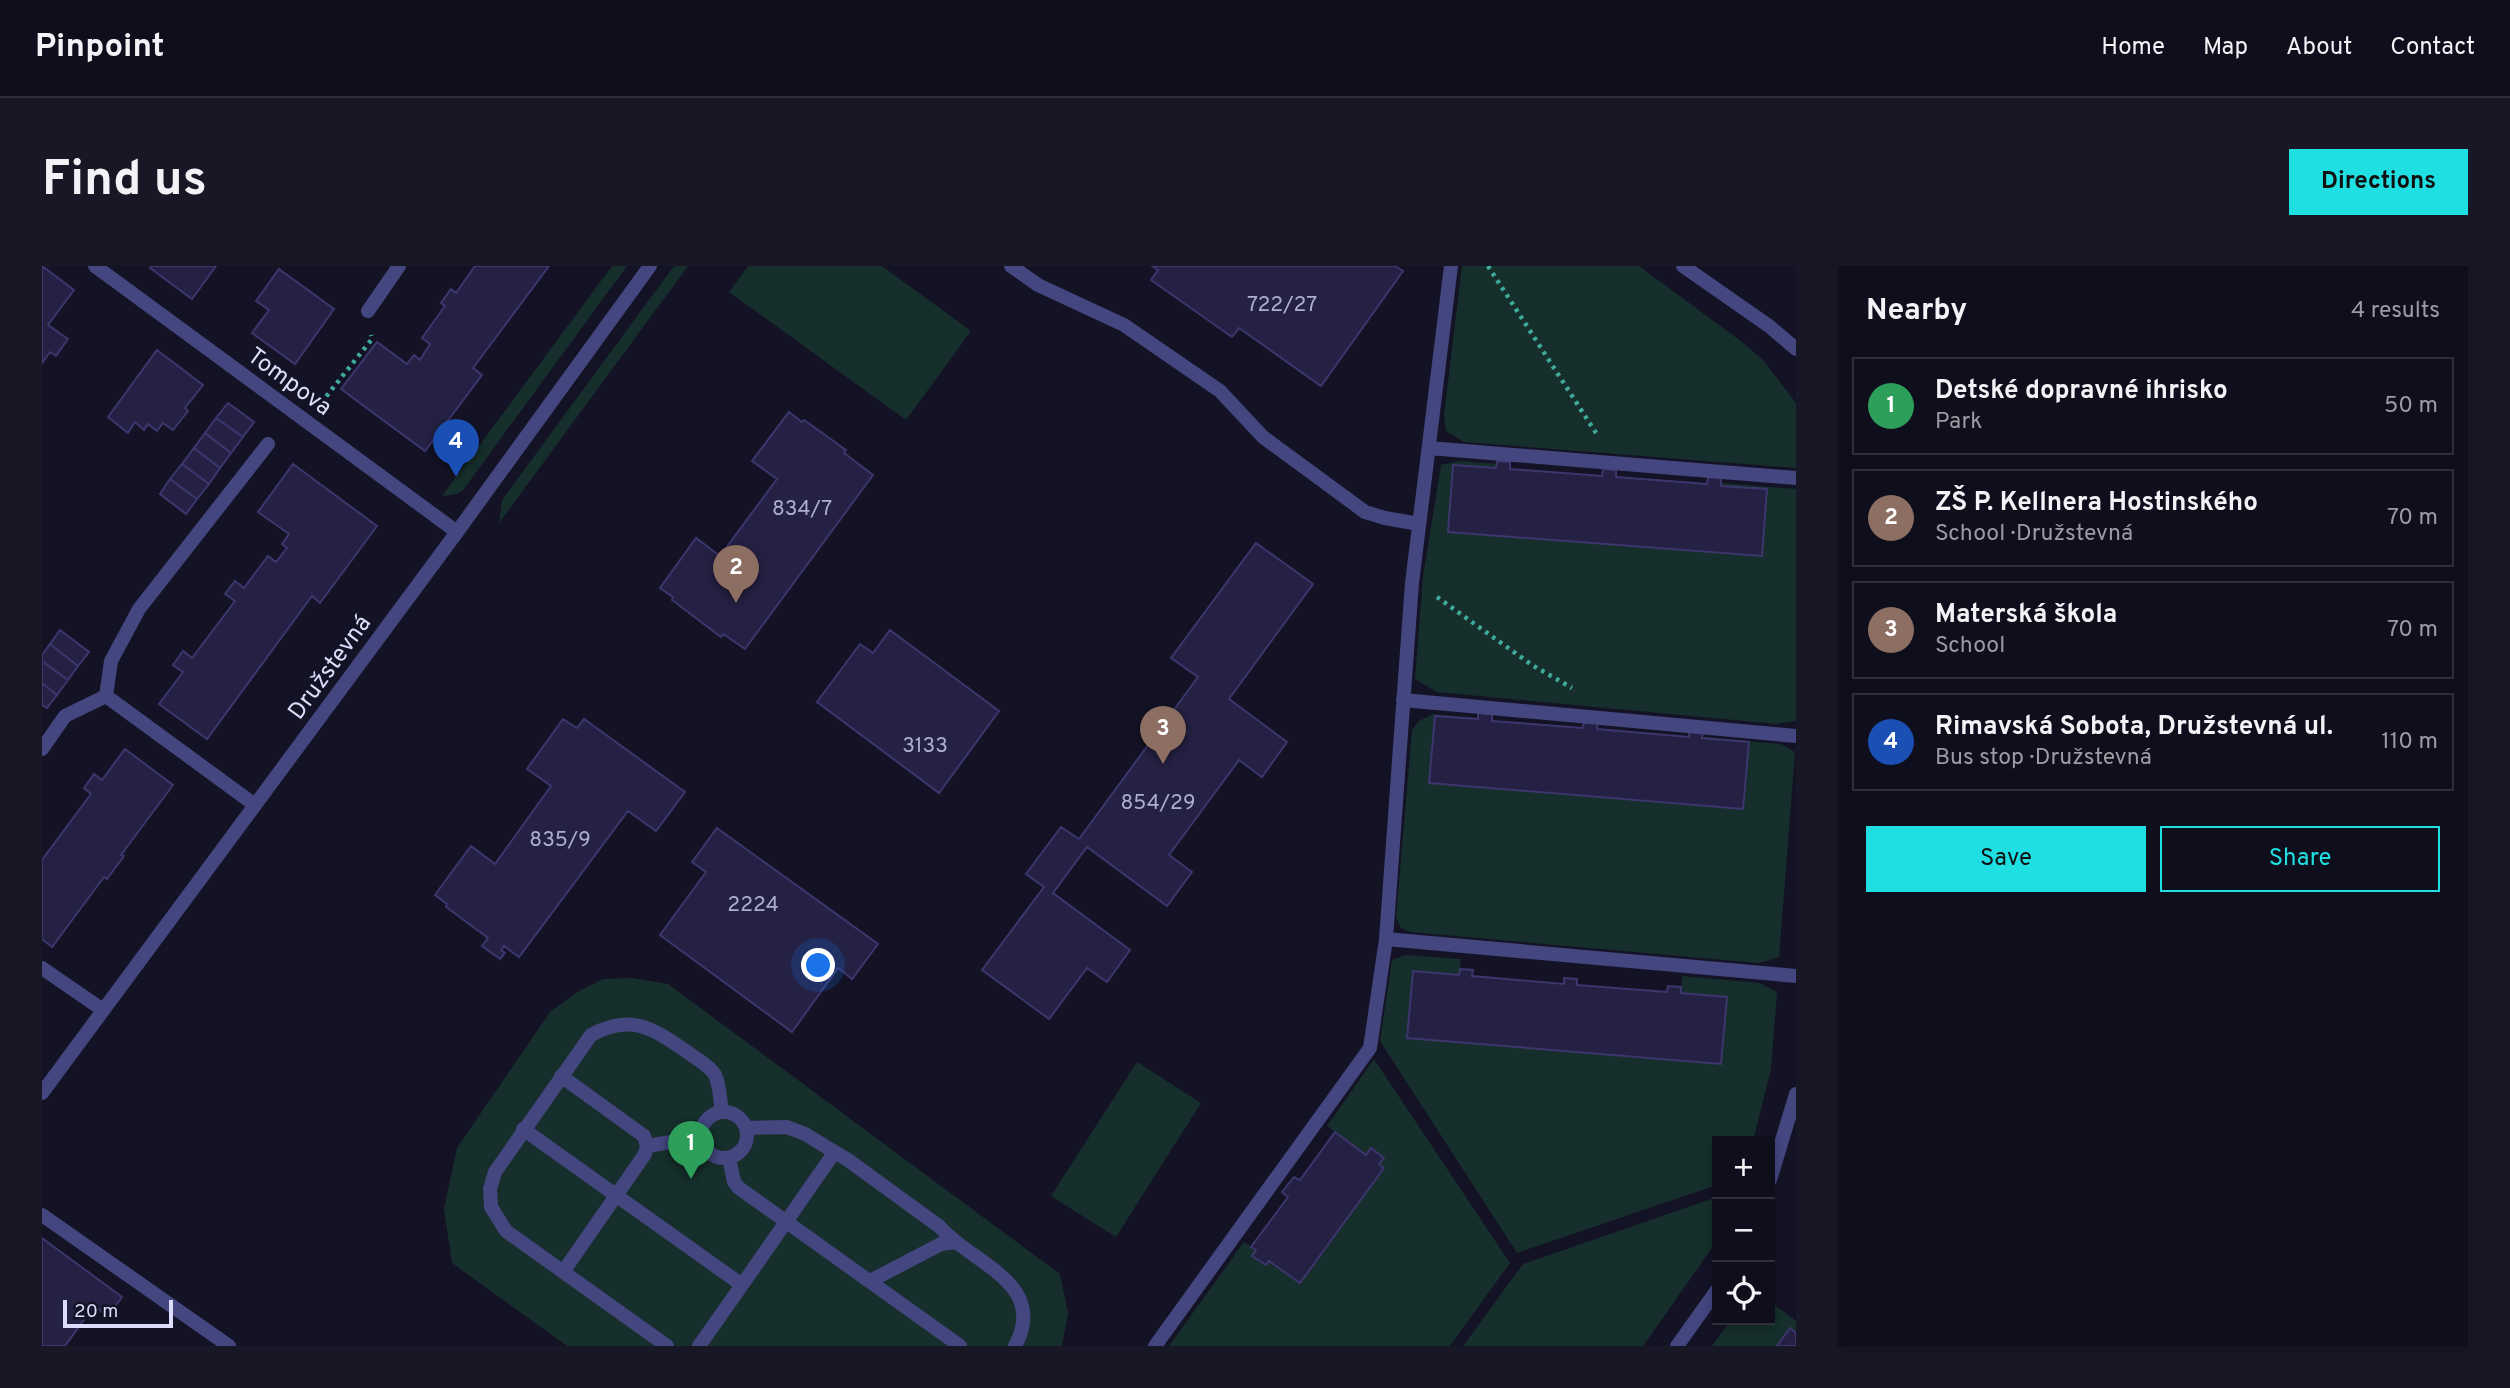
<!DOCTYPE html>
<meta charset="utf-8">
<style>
body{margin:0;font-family:Overpass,sans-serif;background:#181725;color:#f1f3f6}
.controls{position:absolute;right:21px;bottom:21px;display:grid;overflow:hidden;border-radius:0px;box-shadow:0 4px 10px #0003}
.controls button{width:63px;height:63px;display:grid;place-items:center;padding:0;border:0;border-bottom:2px solid #2f2e3b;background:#0f0e1c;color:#f1f3f6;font:35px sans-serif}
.scale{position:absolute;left:21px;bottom:18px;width:110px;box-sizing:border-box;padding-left:7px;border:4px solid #dddcfb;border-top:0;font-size:19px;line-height:24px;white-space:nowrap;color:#dddcfb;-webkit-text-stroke:5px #141326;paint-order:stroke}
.you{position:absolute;left:777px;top:700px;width:24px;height:24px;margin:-18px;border:5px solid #fff;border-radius:50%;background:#1a73e8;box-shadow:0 0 0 10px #1a73e833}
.badge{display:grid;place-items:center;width:46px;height:46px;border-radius:50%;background:#1fdfe3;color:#fff;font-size:23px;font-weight:700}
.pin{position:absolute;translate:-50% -58px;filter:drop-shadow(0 2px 4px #0008)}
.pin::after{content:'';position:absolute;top:37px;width:24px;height:21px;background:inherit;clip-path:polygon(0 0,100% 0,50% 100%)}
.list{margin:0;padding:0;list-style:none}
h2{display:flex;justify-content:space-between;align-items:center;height:91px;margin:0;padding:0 28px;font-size:30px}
h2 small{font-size:23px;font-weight:400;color:#9b9ca3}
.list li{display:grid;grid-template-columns:46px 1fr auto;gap:21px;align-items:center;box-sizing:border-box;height:98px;margin:0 14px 14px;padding:0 14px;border:2px solid #2f2e3b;border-radius:0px}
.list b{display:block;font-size:26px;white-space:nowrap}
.list p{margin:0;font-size:23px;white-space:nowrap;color:#9b9ca3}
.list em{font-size:23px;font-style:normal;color:#9b9ca3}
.actions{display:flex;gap:14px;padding:21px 28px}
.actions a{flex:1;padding:16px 0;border:2px solid #1fdfe3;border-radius:0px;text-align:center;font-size:24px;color:#1fdfe3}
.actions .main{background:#1fdfe3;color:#111}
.icon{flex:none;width:38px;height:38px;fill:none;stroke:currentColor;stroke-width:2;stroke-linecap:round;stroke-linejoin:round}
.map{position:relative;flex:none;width:1754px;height:1080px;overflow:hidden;border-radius:0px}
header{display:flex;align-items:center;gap:42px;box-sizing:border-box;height:98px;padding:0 35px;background:#0f0e1c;border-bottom:2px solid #2f2e3b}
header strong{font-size:33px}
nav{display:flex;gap:38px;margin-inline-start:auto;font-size:24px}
.intro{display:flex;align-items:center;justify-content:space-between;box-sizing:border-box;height:168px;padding:0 42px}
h1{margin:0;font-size:49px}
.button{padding:18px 32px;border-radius:0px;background:#1fdfe3;color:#111;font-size:24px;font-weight:700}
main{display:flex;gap:42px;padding:0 42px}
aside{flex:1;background:#0f0e1c;border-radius:0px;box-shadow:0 4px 10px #0003}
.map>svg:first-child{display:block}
.green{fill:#162f2c}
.building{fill:#252144;stroke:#3c366d;stroke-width:2}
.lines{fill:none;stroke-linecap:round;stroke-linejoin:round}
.path{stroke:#3fab9c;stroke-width:4.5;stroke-dasharray:3.5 5;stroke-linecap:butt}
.service{stroke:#43467f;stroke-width:14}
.minor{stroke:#43467f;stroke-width:14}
.labels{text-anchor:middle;stroke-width:5;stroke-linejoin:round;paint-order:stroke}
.number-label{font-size:21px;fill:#afadcd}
.street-label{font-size:24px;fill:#dddcfb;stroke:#141326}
</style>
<header>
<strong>Pinpoint</strong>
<nav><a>Home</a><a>Map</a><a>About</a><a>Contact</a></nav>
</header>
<div class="intro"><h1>Find us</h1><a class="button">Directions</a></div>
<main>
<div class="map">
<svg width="1754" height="1080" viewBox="0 0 1754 1080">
<rect width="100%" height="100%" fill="#141326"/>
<!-- green -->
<path class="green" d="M 570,0 L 585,0 L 421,224 L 414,228 L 400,230 Z
M 632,0 L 646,0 L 457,257 L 460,234 Z
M 706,0 L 840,0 L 929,65 L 864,154 L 687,26 Z
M 1420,0 L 1597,0 L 1700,76 L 1722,95 L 1754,137 L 1754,202 L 1422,176 L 1404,165 L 1402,149 Z
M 1417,195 L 1455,198 L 1454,202 L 1411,199 L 1406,266 L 1719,290 L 1725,223 L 1679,220 L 1679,217 L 1754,223 L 1754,455 L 1735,458 L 1395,426 L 1373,413 L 1381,311 L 1399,199 Z
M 1391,448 L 1436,452 L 1436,453 L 1393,450 L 1387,517 L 1700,543 L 1660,471 L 1739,478 L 1753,486 L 1737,691 L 1717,697 L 1368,666 L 1359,662 L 1354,651 L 1370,464 L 1377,455 Z
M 1363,689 L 1419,693 L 1417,709 L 1679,798 L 1685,731 L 1639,727 L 1640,710 L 1717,717 L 1735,726 L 1729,803 L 1711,875 L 1675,875 L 1675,919 L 1475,987 L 1338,775 L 1350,694 Z
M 590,712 L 626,718 L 1018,1008 L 1026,1047 L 1020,1080 L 525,1080 L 410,997 L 402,943 L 415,882 L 508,746 L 537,725 L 561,713 Z
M 1332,793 L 1468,997 L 1408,1080 L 1127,1080 L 1202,976 L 1214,984 L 1211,991 L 1223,999 L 1227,995 L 1259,1017 L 1342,903 L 1337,898 L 1342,891 L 1329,882 L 1324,889 L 1285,860 Z
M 1095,796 L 1159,837 L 1074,971 L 1009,930 Z
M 1675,931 L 1675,971 L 1670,982 L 1601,1080 L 1421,1080 L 1481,998 Z
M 1728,1036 L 1754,1055 L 1754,1067 L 1747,1062 L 1735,1080 L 1670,1080 L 1689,1054 L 1728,1054 Z"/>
<!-- building -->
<path class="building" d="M 0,0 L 32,24 L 6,59 L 26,73 L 14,90 L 8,86 L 0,97 Z
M 109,0 L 174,0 L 150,33 L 108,2 Z
M 433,0 L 507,0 L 431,102 L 440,109 L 383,185 L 299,123 L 335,76 L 365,98 L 372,89 L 378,94 L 388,78 L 380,72 L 403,40 L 399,37 L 409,23 L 414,27 Z
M 1110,0 L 1353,0 L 1361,5 L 1279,120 L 1197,62 L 1190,71 L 1109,14 L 1116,4 Z
M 237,3 L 292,43 L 253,98 L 210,67 L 227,44 L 214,35 Z
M 115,84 L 161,119 L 143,142 L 146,145 L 131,164 L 121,157 L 115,165 L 106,158 L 102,164 L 93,156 L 86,167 L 66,151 Z
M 186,137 L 212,156 L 201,171 L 174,152 Z
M 747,146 L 760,156 L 762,154 L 804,184 L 802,187 L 831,209 L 703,383 L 681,368 L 679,371 L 630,334 L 631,331 L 618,322 L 654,272 L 678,290 L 735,213 L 710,195 Z
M 174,152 L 201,171 L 189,187 L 163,167 Z
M 163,167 L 189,187 L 178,202 L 152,182 Z
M 152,182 L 178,202 L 167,218 L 140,198 Z
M 1455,195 L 1468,196 L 1468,203 L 1560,210 L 1561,203 L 1574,204 L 1574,211 L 1665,218 L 1666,211 L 1679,212 L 1679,220 L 1725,223 L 1720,290 L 1406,266 L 1411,199 L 1454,202 Z
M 140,198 L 167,218 L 155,233 L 128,213 Z
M 251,198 L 335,260 L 278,337 L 270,330 L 165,473 L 117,438 L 141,406 L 131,399 L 141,385 L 150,392 L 193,335 L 183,328 L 193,315 L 202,322 L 226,290 L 234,296 L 245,282 L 240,278 L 247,268 L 216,246 Z
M 128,213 L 155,233 L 144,248 L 118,228 Z
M 1214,277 L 1271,318 L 1187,433 L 1245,476 L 1220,511 L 1197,494 L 1127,589 L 1150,606 L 1125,640 L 1045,581 L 1011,627 L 1088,684 L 1065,716 L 1045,702 L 1007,753 L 940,704 L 1002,621 L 984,608 L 1019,561 L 1037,573 L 1156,411 L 1129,392 Z
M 18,364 L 47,386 L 36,400 L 8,378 Z
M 848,364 L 957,445 L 897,527 L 775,436 L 818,378 L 831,387 Z
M 8,378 L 36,400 L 26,414 L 0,395 L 0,389 Z
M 0,395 L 26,414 L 15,429 L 0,417 Z
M 0,417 L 15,429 L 5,442 L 0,439 Z
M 1436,447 L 1450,448 L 1450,455 L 1541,462 L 1542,455 L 1556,456 L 1555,463 L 1647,471 L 1647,464 L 1661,466 L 1660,472 L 1707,476 L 1701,543 L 1387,517 L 1393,450 L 1436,453 Z
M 521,453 L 535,462 L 542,453 L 643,526 L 614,565 L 586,545 L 477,691 L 462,680 L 459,684 L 463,687 L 458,693 L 440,680 L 446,672 L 404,641 L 405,638 L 393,629 L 429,580 L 453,598 L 509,520 L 485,503 Z
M 83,483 L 131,519 L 79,589 L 82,590 L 65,613 L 62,611 L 10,681 L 0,673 L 0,594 L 49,528 L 42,522 L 52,508 L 60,514 Z
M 675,562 L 836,678 L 810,713 L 796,702 L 750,766 L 618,669 L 664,606 L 650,596 Z
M 1418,703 L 1431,704 L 1430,710 L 1522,718 L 1522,712 L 1535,713 L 1535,719 L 1625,726 L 1626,720 L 1639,721 L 1639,727 L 1685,731 L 1679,798 L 1365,772 L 1371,705 L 1417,709 Z
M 1293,866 L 1324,889 L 1329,882 L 1342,892 L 1337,898 L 1342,902 L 1258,1017 L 1227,995 L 1224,999 L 1210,990 L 1214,984 L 1209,981 L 1246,931 L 1240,926 L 1252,911 L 1258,914 Z
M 0,972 L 80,1031 L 66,1050 L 52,1040 L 23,1080 L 0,1080 Z
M 1748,1062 L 1754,1067 L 1754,1080 L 1735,1080 Z"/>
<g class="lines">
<!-- path -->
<path class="path" d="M 1446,0 L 1556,170
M 279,137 L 330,73 L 329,69
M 1395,331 L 1490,399 L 1530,422"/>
<!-- service -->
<path class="service" d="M 969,0 L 996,19 L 1082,59 L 1178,125 L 1221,171 L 1323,246 L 1343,252 L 1377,258
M 326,45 L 357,0
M 1387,182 L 1754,212
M 1361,434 L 1754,470
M 0,483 L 23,450 L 64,430
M 213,539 L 64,430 L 69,395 L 97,343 L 226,178
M 1344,673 L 1754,710
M 0,702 L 61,744
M 519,810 L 602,870 L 605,880 L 603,888 L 521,1006
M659 869a23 23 0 1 1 46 0a23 23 0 1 1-46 0Z
M 704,862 L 745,861 L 763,868 L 806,894 L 898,961 C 930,998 1007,1017 973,1080
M 481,863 L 700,1019 L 657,1080
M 605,880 L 659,871
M 687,892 L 692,916 L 697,922 L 918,1080
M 0,949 L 187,1080
M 828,1015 L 899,978 L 914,976
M 700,1019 L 792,887
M 625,1080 L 464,965 L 449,941 L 448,923 L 453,906 L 549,769 C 591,746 613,764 648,788 C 656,794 668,800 673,809 C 678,819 678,835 680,846
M 1113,1080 L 1328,782 L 1344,673 L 1370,317 L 1409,0"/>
<!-- minor -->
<path class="minor" d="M 53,0 L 415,266
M 1641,0 L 1727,60 L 1754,83
M 0,827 L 415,266 L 608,0
M 1728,914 L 1754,828
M 1635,1080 L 1675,1024"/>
</g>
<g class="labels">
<!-- number labels -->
<g class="number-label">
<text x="1240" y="45">722/27</text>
<text x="760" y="249">834/7</text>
<text x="883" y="486">3133</text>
<text x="1116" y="543">854/29</text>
<text x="518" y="580">835/9</text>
<text x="711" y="645">2224</text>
</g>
<!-- street labels -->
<g class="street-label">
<text transform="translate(248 115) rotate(36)" y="8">Tompova</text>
<text transform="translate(287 401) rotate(-54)" y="8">Družstevná</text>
</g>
</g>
</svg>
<div class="controls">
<button>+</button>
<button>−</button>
<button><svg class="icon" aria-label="locate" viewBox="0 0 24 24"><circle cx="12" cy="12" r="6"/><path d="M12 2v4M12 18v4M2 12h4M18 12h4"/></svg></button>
</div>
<div class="scale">20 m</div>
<div class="you"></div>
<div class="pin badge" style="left:649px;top:913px;background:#2e9e5b">1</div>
<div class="pin badge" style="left:694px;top:337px;background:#8d6e63">2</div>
<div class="pin badge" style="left:1121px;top:498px;background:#8d6e63">3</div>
<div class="pin badge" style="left:414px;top:211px;background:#1a4fb4">4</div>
</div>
<aside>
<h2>Nearby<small>4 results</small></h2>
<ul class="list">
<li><span class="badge" style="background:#2e9e5b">1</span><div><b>Detské dopravné ihrisko</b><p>Park</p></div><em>50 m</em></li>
<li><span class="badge" style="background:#8d6e63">2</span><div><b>ZŠ P. Kellnera Hostinského</b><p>School · Družstevná</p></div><em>70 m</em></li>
<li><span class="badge" style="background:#8d6e63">3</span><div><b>Materská škola</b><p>School</p></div><em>70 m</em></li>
<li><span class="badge" style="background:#1a4fb4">4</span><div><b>Rimavská Sobota, Družstevná ul.</b><p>Bus stop · Družstevná</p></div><em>110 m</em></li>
</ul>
<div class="actions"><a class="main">Save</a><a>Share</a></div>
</aside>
</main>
